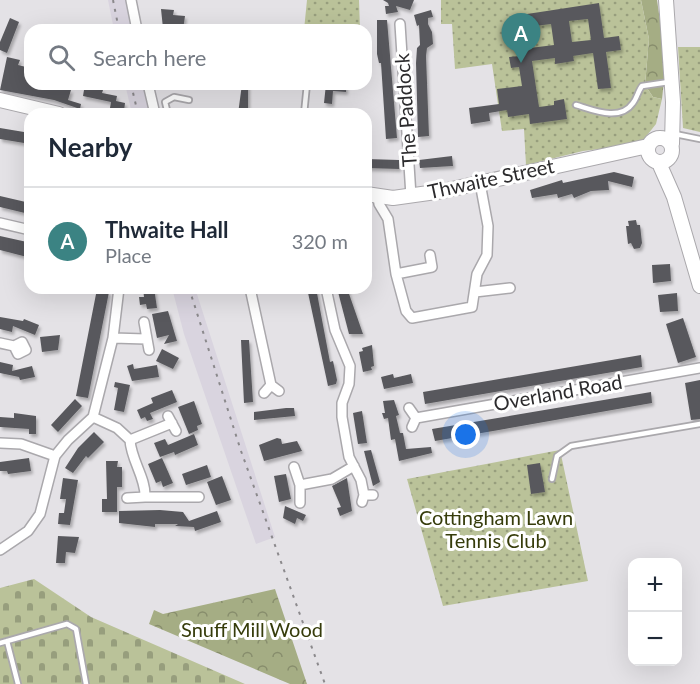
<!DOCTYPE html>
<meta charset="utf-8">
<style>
body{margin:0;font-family:Lato,sans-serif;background:#f2f2f3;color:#1f2937}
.controls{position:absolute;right:18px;bottom:18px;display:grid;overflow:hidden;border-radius:12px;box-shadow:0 6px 24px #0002}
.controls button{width:54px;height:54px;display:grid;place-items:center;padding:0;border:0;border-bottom:2px solid #e0e1e3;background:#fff;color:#1f2937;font:30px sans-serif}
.you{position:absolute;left:466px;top:435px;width:21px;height:21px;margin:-15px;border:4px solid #fff;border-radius:50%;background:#1a73e8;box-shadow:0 0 0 9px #1a73e833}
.badge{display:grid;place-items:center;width:39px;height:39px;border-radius:50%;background:#3b8383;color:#fff;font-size:20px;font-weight:700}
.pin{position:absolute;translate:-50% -50px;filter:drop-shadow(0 2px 3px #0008)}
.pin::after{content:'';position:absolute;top:32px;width:21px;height:18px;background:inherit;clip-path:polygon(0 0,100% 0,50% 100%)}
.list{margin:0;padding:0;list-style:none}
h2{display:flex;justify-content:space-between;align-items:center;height:78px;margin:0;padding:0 24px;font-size:26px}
h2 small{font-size:20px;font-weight:400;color:#747a83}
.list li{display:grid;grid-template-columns:39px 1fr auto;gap:18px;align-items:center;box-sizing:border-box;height:108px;padding:0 24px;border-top:2px solid #e0e1e3}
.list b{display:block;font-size:22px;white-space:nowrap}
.list p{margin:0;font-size:20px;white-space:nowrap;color:#747a83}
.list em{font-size:20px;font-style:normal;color:#747a83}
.icon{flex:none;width:33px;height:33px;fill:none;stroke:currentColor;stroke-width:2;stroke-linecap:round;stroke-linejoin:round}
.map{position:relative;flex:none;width:700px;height:684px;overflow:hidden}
.search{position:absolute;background:#fff;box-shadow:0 6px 24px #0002;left:24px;top:24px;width:348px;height:66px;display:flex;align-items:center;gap:15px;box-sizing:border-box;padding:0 21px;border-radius:18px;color:#747a83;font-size:22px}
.panel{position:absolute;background:#fff;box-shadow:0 6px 24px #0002;left:24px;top:108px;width:348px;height:186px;border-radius:18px}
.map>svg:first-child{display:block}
.built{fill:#d9d4df}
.forest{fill:url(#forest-crowns)}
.cemetery{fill:url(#cemetery-stones)}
.park{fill:url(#park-dots)}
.building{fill:#59595d;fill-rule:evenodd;filter:url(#shadow)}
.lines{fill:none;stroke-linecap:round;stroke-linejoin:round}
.lane-casing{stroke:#aaa8ac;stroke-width:8}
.street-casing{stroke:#aaa8ac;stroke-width:12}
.secondary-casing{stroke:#aaa8ac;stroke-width:16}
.lane{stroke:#fff;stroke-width:4.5}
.street{stroke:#fff;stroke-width:9}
.secondary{stroke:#fff;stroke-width:14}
.rail{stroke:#8b898c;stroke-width:2;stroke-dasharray:3 6;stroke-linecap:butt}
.labels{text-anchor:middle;stroke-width:6;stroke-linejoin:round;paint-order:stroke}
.street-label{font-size:20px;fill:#2c2b2d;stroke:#fff}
.park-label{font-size:20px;fill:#363c0b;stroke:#fff}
</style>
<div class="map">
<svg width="700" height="684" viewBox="0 0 700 684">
<defs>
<pattern id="forest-crowns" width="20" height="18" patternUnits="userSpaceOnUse" patternTransform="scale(1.5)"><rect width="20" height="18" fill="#a5ad84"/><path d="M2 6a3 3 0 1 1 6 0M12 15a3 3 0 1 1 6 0" fill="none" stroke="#878d6c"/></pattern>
<pattern id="cemetery-stones" width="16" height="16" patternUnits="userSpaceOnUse" patternTransform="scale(1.5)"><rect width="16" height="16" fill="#bac299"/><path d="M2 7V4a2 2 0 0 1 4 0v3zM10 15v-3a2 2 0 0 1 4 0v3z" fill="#979e7d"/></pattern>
<pattern id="park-dots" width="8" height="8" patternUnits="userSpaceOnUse" patternTransform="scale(1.5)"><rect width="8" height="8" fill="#bac299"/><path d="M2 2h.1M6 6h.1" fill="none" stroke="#979e7d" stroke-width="1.8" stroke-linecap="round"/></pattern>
<filter id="shadow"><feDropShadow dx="2" dy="3" stdDeviation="1.5" flood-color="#0004"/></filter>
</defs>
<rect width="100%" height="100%" fill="#e4e2e6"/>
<!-- built -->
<path class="built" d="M 108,0 L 126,0 L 132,30 L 114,30 Z
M 125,84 L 144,84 L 150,114 L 132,114 Z
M 172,288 L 195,288 L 275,537 L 256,544 L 184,334 Z"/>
<!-- forest -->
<path class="forest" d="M 641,0 L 657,0 L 666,62 L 662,99 L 653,97 L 645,85 L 649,39 Z
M 275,589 L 307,684 L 290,684 L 149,624 L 154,610 L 163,614 Z"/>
<!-- cemetery -->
<path class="cemetery" d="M 34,579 L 91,617 L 245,684 L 0,684 L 0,588 Z"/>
<!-- park -->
<path class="park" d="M 307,0 L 359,0 L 360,30 L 304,30 Z
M 441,0 L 641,0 L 649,39 L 645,85 L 653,97 L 662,99 L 656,124 L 640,144 L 583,151 L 526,165 L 524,129 L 502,131 L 492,64 L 455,69 L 452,24 L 441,24 Z
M 678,47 L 700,47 L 700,132 L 683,128 Z
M 560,450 L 588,581 L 443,606 L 407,479 Z"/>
<!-- building -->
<path class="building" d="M 383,0 L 414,0 L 410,10 L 396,6 L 398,12 L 386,14 L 385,6 L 389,6 L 388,3 Z
M 599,3 L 604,38 L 619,36 L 621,50 L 606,52 L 611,88 L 598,89 L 593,53 L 573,56 L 574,61 L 555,64 L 555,58 L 532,61 L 539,107 L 554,105 L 554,101 L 564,99 L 567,119 L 530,124 L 529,114 L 508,117 L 507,110 L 489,113 L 490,121 L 471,124 L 469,108 L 499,104 L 497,89 L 522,86 L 519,67 L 511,68 L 509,57 L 520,56 L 514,16 ZM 588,19 L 591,40 L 572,42 L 569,21 ZM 551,24 L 554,45 L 530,48 L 527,27 Z
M 161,9 L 174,10 L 173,15 L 185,16 L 183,30 L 163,28 Z
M 431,10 L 433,17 L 428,18 L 428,24 L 432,32 L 433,44 L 427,48 L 426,56 L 429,136 L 418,137 L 416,63 L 417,48 L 420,45 L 419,25 L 417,26 L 414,15 Z
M 10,18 L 19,22 L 7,53 L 0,50 L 0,42 Z
M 377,20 L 387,20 L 397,138 L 386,139 L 381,63 L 379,63 L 377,54 Z
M 7,57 L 20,60 L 18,65 L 30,68 L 30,84 L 71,90 L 68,100 L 81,104 L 80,109 L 54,100 L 0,90 Z
M 85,84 L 103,90 L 102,93 L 117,96 L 116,101 L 125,103 L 124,111 L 110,108 L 111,102 L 83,96 Z
M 242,84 L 248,84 L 248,108 L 264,110 L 264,114 L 238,114 Z
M 326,84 L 346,84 L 346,92 L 333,91 L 332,104 L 324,103 Z
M 0,128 L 30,133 L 30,144 L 0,139 Z
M 452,156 L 453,166 L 420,168 L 419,160 Z
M 366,159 L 399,160 L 399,169 L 366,168 Z
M 614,172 L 634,177 L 632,187 L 608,181 L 609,190 L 591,191 L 574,198 L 572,194 L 558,198 L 557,194 L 532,198 L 530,190 L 562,180 L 563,183 Z
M 0,196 L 30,203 L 29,214 L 0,207 Z
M 636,220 L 637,225 L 640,225 L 642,243 L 640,248 L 634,249 L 631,243 L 628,244 L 626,226 L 629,226 L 628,221 Z
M 0,236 L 27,242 L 30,254 L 27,253 L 27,257 L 0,250 Z
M 670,264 L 671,281 L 653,283 L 652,265 Z
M 143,288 L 154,288 L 157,308 L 147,309 L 146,304 L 140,305 L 139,297 L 144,297 Z
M 307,288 L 316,288 L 330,362 L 333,361 L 337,380 L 336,384 L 328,386 Z
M 337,288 L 347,288 L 363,334 L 349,334 Z
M 97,289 L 109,292 L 88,398 L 76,396 Z
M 677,293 L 678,311 L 660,312 L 658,295 Z
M 168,311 L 177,341 L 164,344 L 169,335 L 157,338 L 152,314 Z
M 0,317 L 23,321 L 24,319 L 39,325 L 35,335 L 13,326 L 12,332 L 0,329 Z
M 683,318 L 696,357 L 678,363 L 666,324 Z
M 60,335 L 58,350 L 42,352 L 40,337 Z
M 241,340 L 249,340 L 253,402 L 244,403 Z
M 372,345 L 374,366 L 371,367 L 372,370 L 363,372 L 359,352 L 363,351 L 362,348 Z
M 162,349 L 179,358 L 173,369 L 156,361 Z
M 641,355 L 642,367 L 425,404 L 423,392 Z
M 0,362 L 13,365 L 12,371 L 32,366 L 35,377 L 20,380 L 19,377 L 0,373 Z
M 133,364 L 134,369 L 157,365 L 159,377 L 132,381 L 127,366 Z
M 393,374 L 394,378 L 411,374 L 413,383 L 384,389 L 381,377 Z
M 700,380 L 700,419 L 691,420 L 685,383 Z
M 115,382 L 130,385 L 124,412 L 114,410 L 118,388 L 114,387 Z
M 172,390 L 177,402 L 150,413 L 153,419 L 147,421 L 145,417 L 141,419 L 137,410 L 153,403 L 151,398 Z
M 651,392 L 652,403 L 499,430 L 435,441 L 432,429 Z
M 75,399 L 82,406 L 58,432 L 51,425 Z
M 394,400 L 399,415 L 396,416 L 400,433 L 403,433 L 406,449 L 431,447 L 432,453 L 399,461 L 395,439 L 391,440 L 388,418 L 384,419 L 382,413 L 385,413 L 383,401 Z
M 194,401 L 202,424 L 197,426 L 198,430 L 189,434 L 178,407 Z
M 286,408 L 294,408 L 295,416 L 254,420 L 254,412 Z
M 362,411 L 367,443 L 358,444 L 353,413 Z
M 14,413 L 36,416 L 36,434 L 29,434 L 29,429 L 0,427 L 0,417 L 14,418 Z
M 94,432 L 104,442 L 88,458 L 86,456 L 73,473 L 65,468 L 78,448 Z
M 194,434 L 198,445 L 175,455 L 174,452 L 160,457 L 154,443 L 165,439 L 168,445 Z
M 277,438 L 281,439 L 282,444 L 297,441 L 302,451 L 264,461 L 259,445 Z
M 371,450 L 380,482 L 373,486 L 364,451 Z
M 29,458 L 31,471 L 8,474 L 7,471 L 0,471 L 0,462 Z
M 162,458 L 173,483 L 163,487 L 161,481 L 156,483 L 148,464 Z
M 106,461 L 118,461 L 117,467 L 122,467 L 122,487 L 117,487 L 117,512 L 102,512 L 102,499 L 107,499 Z
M 540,463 L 545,492 L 531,494 L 527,465 Z
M 207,465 L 211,477 L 186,485 L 182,474 Z
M 286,474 L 291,499 L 279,502 L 274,476 Z
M 222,476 L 231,500 L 216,505 L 207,482 Z
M 63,478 L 78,480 L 70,525 L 58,524 L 59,513 L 64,513 L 66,499 L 60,499 Z
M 347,478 L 352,511 L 340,516 L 337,508 L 341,507 L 332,486 Z
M 285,506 L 306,515 L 303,521 L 297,518 L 295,524 L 283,518 Z
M 160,510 L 183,512 L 189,521 L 217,511 L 221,522 L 195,531 L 194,527 L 175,526 L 178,524 L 155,524 L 155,527 L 119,523 L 119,511 Z
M 58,536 L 79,537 L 75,553 L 66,552 L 65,563 L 56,563 Z"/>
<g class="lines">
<defs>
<path id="lane" d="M 576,105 C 593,110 620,122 633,103 C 637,98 638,91 642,86 L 669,82
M 168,114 L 165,102 L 174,97 L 189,100
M 304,114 L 307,84
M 675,134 L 700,139
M 552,479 L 557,456 L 571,446 L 700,424
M 7,641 L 18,684
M 0,643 L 67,624 L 76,629 L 86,684"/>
<path id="street" d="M 131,0 L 137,30
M 400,24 L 411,196
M 148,84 L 155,114
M 378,197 L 379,204 L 388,219 L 396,274 L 406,311 L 412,318 L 472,307 L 477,274 L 487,255 L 488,226 L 480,183
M 0,223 L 30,230
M 396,274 L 432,267 L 430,255
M 250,288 L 271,385
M 326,288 L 335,330 L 350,366 L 349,384 L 342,403 L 342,417 L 349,457 L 361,480 L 364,495
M 475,292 L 510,288
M 144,322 L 149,350
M 113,338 L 146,339
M 0,343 L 14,346 L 22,342 L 26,350 L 18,354 L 14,346
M 264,393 L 271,385 L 279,391
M 409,408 L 416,418 L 412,427
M 168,416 L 176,431
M 93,417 L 117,428 L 130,440 C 131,460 146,478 145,497 L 199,497
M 416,418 L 700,368
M 130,440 L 172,423
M 0,443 L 21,444 L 55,456
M 294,467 L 300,485 L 300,503
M 300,485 L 332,479 L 354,466
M 127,498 L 145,497
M 362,502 L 364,495 L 373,495
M 0,550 L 28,531 L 40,514 L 55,456 L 68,440 L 93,417 L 113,338 L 119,288"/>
<path id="secondary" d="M 666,0 L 673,102 L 672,144
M 0,100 L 59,114
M648 150a12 12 0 1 1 24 0a12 12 0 1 1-24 0Z
M 659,163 L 674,197 L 700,286
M 366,194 L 393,198 L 443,191 L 648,146"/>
</defs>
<!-- lane casing -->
<use href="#lane" class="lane-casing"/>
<!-- street casing -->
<use href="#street" class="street-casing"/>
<!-- secondary casing -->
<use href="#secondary" class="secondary-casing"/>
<!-- lane -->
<use href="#lane" class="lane"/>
<!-- street -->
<use href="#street" class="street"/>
<!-- secondary -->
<use href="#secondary" class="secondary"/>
<!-- rail -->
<path class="rail" d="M 113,0 L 119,30
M 131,84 L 138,114
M 189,288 L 241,451 L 325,684"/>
</g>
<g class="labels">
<!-- street labels -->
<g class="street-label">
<text transform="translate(406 110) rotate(-94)" y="7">The Paddock</text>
<text transform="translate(491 179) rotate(-12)" y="7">Thwaite Street</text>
<text transform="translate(558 393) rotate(-10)" y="7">Overland Road</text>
</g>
<!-- park labels -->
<g class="park-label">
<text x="496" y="525">Cottingham Lawn<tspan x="496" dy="23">Tennis Club</tspan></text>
<text x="252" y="637">Snuff Mill Wood</text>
</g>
</g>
</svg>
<div class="controls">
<button>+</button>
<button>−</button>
</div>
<div class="you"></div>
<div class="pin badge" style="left:521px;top:63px">A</div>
<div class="search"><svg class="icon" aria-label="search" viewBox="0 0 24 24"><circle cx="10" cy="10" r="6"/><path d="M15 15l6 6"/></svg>Search here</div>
<section class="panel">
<h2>Nearby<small></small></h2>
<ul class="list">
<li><span class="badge">A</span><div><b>Thwaite Hall</b><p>Place</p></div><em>320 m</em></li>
</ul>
</section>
</div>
